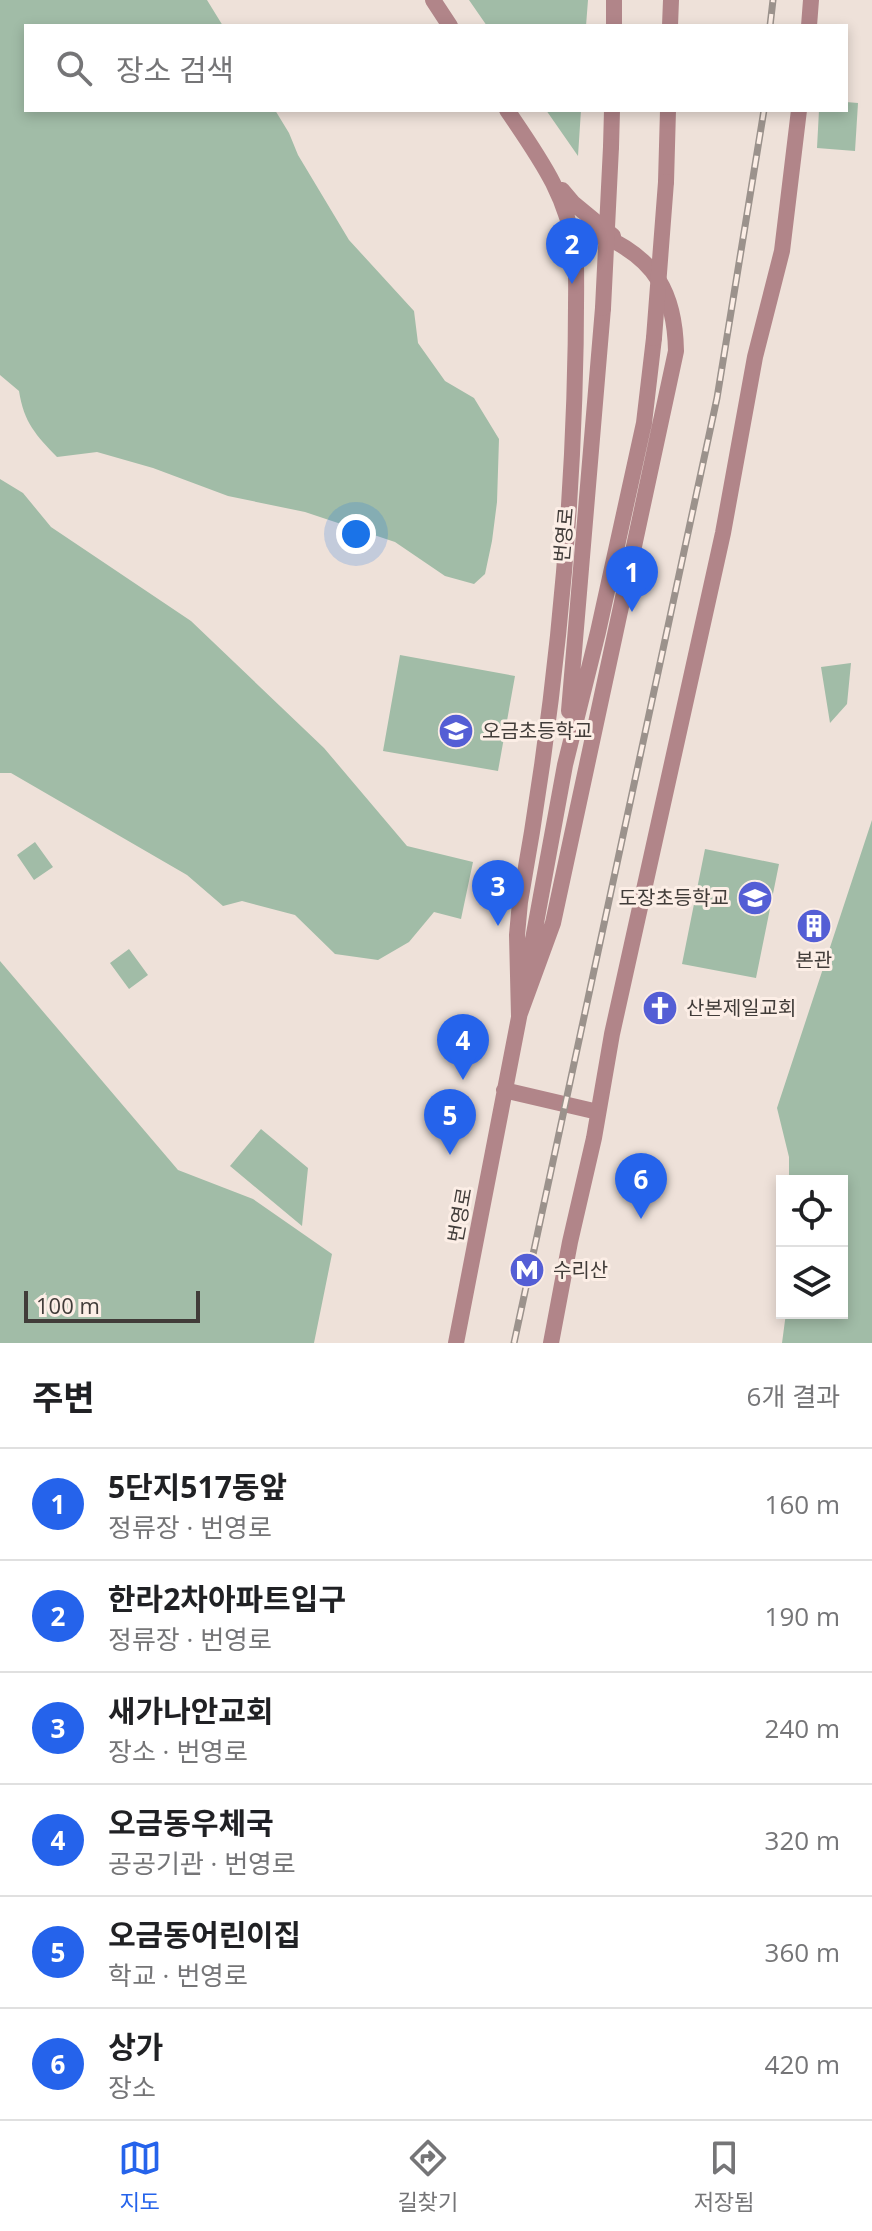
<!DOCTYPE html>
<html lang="ko">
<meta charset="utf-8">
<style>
body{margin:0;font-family:"Open Sans","Noto Sans KR",sans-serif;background:#f6f6f6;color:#202124}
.controls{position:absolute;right:24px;bottom:24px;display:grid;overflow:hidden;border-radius:0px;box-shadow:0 4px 12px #0003}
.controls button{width:72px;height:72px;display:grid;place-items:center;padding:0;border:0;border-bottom:2px solid #e0e0e0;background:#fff;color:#202124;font:40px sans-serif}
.scale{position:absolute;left:24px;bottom:20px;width:176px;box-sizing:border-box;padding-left:8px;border:4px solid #413c39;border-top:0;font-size:22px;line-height:28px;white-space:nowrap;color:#413c39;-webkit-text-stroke:6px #fceee6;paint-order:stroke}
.you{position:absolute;left:356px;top:534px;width:28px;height:28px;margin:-20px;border:6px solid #fff;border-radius:50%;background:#1a73e8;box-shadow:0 0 0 12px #1a73e833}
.badge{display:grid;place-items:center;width:52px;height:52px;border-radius:50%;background:#2563eb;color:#fff;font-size:26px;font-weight:700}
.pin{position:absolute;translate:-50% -66px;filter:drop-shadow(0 2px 4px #0008)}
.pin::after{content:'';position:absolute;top:42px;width:28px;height:24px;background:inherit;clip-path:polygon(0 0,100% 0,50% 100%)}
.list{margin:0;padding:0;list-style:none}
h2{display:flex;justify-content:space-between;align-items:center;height:104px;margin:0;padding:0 32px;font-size:34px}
h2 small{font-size:26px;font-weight:400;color:#757577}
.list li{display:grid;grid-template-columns:52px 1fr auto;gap:24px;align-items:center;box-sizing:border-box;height:112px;padding:0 32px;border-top:2px solid #e0e0e0}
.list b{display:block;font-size:30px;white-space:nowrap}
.list p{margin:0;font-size:26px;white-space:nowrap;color:#757577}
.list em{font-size:26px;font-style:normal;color:#757577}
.icon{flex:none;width:44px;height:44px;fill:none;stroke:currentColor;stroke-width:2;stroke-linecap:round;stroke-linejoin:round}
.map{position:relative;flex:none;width:872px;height:1343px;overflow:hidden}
.search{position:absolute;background:#fff;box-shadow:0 4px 12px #0003;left:24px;right:24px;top:24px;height:88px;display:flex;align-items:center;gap:20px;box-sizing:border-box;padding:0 28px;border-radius:0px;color:#757577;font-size:30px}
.sheet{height:776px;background:#fff}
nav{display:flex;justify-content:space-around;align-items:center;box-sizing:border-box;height:112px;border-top:2px solid #e0e0e0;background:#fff;font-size:22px;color:#757577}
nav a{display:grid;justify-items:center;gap:4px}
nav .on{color:#2563eb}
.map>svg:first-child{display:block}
.green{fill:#a1bca7}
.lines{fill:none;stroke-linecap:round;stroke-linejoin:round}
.minor{stroke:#b18589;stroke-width:16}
.rail-casing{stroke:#9b928c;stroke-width:7}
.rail{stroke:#fceee6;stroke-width:4;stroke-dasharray:12;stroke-linecap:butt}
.minor-bridge{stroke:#b18589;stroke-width:16}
.labels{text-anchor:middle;stroke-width:6;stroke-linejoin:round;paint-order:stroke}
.street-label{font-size:20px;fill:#413c39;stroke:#fceee6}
.poi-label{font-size:20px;fill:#413c39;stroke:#fceee6;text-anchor:start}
</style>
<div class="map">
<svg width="872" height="1343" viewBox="0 0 872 1343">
<rect width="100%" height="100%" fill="#eee1d9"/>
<!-- green -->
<path class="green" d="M 0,0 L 207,0 L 223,26 L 26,26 L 26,110 L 275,110 L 289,133 L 298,155 L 349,240 L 414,311 L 418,343 L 445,381 L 474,398 L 499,439 L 497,502 L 492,541 L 485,574 L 474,584 L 445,576 L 395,542 L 305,512 L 228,496 L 153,468 L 97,452 L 57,457 C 36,435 24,423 19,391 L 0,375 Z
M 469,0 L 588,0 L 586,26 L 487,26 Z
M 846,102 L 858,103 L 855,151 L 817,148 L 819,110 L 846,110 Z
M 546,110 L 581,110 L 578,156 Z
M 0,479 L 23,493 L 51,527 L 191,621 L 324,748 L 407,846 L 473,862 L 461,919 L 434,912 L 409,942 L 378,960 L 335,954 L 295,915 L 242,901 L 223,906 L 187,875 L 11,773 L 0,773 Z
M 400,655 L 515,676 L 498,771 L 383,751 Z
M 851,663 L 847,704 L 830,723 L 821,667 Z
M 872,820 L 872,1343 L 782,1343 L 786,1313 L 842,1313 L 842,1181 L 789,1181 L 789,1157 L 777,1108 Z
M 35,842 L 53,867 L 34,880 L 17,855 Z
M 705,849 L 779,864 L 756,978 L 682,964 Z
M 129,949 L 148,975 L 129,989 L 110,963 Z
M 0,961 L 178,1170 L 253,1199 L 332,1254 L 314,1343 L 0,1343 Z
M 261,1129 L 308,1168 L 302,1226 L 230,1166 Z"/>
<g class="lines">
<!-- minor -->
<path class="minor" d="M 433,0 L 450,26
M 614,26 L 614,0
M 670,26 L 671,0
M 809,26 L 811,0
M 507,110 C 541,160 567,195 576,256
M 611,147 L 612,110
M 666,182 L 668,110
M 562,190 L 573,203 L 613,236
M 601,235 C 655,258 675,293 676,351 L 553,923 L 519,1016 L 517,935 L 520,902 C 558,692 578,471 576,258 C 581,244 587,239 601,235 Z
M 569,711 L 603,308
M 527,972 L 565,765 L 598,632 L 644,423 L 654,338
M 504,1090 L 598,1112
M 456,1343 L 521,1007
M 551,1343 L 570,1242 L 594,1138 L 612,1034 L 723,533 L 755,357 L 782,251 L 799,110"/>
<defs>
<path id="rail" d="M 770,26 L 773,0
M 514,1343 L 717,398 L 764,110"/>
</defs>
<!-- rail casing -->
<use href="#rail" class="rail-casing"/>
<!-- rail -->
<use href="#rail" class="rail"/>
<!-- minor-bridge -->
<path class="minor-bridge" d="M 603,308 L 611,147
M 654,338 L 666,182"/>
</g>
<!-- icons -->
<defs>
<symbol id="school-disc" viewBox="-11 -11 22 22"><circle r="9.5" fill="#545ed5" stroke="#fceee6"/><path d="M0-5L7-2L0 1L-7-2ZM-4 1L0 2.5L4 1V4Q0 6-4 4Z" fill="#fff"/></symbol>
<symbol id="building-disc" viewBox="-11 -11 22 22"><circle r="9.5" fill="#545ed5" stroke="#fceee6"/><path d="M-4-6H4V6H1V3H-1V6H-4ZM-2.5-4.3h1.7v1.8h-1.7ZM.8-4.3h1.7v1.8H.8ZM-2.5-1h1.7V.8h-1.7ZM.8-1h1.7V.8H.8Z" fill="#fff"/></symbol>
<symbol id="church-disc" viewBox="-11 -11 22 22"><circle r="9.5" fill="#545ed5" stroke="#fceee6"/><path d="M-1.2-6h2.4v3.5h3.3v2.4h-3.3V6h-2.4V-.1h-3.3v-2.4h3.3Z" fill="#fff"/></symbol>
<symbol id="metro-disc" viewBox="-11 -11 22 22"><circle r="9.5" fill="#545ed5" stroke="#fceee6"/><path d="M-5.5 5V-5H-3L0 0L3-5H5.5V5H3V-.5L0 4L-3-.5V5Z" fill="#fff"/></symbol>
</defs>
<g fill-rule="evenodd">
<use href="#school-disc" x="436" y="711" width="40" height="40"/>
<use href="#school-disc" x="735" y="878" width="40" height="40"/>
<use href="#building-disc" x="794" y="906" width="40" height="40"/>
<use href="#church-disc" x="640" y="988" width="40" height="40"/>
<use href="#metro-disc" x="507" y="1250" width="40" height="40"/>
</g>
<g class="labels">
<!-- street labels -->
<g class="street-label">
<text transform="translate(564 535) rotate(-85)" y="7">번영로</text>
<text transform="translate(460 1215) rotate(-80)" y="7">번영로</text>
</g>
<!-- poi labels -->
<g class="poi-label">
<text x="482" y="738">오금초등학교</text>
<text x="729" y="905" text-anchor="end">도장초등학교</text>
<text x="814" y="967" text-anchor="middle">본관</text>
<text x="686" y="1015">산본제일교회</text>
<text x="553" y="1277">수리산</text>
</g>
</g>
</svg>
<div class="controls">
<button><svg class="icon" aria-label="locate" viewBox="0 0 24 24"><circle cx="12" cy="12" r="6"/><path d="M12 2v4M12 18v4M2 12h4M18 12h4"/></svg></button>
<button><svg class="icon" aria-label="layers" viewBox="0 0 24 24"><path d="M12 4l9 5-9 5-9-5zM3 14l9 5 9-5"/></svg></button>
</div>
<div class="scale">100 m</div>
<div class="you"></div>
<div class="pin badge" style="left:632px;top:612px">1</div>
<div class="pin badge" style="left:572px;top:284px">2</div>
<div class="pin badge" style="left:498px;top:926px">3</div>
<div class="pin badge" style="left:463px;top:1080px">4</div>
<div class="pin badge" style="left:450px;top:1155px">5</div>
<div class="pin badge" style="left:641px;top:1219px">6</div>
<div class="search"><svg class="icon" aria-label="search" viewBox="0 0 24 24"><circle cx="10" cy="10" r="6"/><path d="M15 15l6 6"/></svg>장소 검색</div>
</div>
<section class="sheet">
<h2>주변<small>6개 결과</small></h2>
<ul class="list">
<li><span class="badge">1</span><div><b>5단지517동앞</b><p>정류장 · 번영로</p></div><em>160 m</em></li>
<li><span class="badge">2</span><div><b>한라2차아파트입구</b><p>정류장 · 번영로</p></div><em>190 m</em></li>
<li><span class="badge">3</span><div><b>새가나안교회</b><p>장소 · 번영로</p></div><em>240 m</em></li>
<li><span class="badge">4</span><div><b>오금동우체국</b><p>공공기관 · 번영로</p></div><em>320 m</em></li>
<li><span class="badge">5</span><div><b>오금동어린이집</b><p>학교 · 번영로</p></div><em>360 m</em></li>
<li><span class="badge">6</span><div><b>상가</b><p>장소</p></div><em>420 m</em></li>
</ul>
</section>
<nav>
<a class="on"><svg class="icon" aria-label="map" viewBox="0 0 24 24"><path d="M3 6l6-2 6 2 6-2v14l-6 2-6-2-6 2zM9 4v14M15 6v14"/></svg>지도</a>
<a><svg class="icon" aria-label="directions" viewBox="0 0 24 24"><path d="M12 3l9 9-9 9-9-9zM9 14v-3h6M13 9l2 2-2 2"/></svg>길찾기</a>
<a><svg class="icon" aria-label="saved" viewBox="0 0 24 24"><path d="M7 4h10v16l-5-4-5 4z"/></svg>저장됨</a>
</nav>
